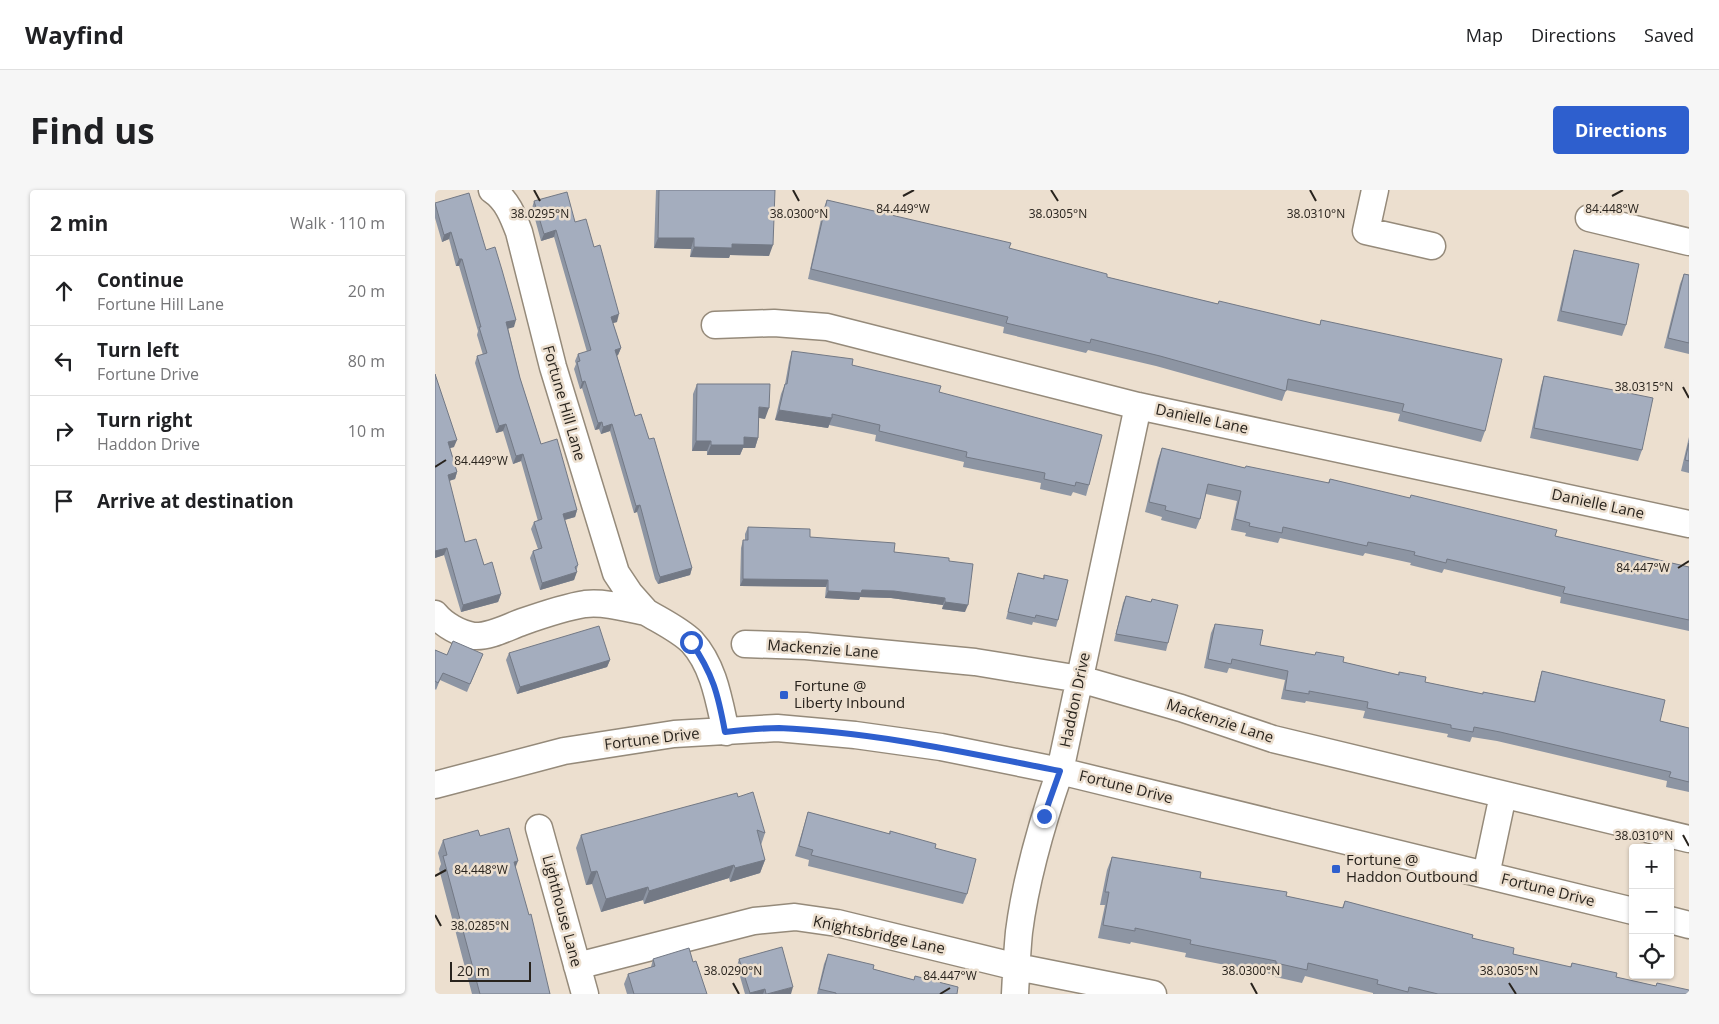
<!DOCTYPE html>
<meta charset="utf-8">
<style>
body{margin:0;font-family:"Open Sans",sans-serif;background:#f6f6f6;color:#202124}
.controls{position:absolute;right:15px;bottom:15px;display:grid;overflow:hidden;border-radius:5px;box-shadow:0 1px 4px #0004}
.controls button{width:45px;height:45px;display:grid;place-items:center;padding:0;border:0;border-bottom:1px solid #e0e0e0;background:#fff;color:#202124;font:25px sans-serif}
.scale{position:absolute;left:15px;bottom:12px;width:81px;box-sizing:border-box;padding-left:5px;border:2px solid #28231d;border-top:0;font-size:14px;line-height:18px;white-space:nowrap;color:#28231d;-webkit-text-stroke:4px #ecdfcf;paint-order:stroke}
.stop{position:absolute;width:15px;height:15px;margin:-11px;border:4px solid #2e5fce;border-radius:50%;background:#fff}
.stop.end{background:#2e5fce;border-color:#fff;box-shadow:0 1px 5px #0008}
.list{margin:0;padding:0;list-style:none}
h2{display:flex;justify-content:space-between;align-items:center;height:65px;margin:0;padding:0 20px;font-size:21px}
h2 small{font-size:16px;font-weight:400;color:#757577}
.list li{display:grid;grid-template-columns:32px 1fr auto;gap:15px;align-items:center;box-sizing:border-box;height:70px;padding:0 20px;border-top:1px solid #e0e0e0}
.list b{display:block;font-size:19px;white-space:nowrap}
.list p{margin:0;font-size:16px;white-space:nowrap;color:#757577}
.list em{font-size:16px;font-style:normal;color:#757577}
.icon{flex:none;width:28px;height:28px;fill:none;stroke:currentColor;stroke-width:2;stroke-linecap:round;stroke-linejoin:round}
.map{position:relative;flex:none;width:1254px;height:804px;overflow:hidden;border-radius:5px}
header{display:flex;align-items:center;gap:30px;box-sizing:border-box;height:70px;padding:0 25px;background:#fff;border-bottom:1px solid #e0e0e0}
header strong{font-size:24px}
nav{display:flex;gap:28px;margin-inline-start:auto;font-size:18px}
.intro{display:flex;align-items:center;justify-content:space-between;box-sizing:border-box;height:120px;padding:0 30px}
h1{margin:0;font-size:35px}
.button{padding:12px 22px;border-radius:5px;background:#2e5fce;color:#fff;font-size:18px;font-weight:700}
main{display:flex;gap:30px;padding:0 30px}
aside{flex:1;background:#fff;border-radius:5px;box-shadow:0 1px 4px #0004}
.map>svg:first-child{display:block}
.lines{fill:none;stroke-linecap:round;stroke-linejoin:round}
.minor-casing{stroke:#958a7a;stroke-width:29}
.minor{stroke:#fff;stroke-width:26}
.wall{fill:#8d95a3}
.shaded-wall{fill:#737985}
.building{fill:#a4adbe;stroke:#737985}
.route{stroke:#2e5fce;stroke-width:6}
.ticks{fill:none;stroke:#28231d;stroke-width:2}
.poi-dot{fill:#2e5fce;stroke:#ecdfcf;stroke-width:2}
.labels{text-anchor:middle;stroke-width:5;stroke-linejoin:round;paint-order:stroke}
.street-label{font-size:15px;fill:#28231d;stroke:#ecdfcf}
.poi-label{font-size:15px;fill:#28231d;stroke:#ecdfcf;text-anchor:start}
.ticks-label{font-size:12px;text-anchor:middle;fill:#28231d;stroke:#ecdfcf;stroke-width:5;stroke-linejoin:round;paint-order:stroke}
</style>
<header>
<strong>Wayfind</strong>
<nav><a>Map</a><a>Directions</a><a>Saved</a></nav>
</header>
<div class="intro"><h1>Find us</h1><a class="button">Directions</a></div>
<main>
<aside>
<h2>2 min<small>Walk · 110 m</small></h2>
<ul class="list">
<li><svg class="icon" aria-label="ahead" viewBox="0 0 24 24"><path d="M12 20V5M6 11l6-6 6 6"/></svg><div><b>Continue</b><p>Fortune Hill Lane</p></div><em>20 m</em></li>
<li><svg class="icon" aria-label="left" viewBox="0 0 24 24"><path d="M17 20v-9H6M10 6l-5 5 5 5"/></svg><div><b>Turn left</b><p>Fortune Drive</p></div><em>80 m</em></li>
<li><svg class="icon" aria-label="right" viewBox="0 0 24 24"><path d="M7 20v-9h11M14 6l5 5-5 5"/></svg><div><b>Turn right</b><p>Haddon Drive</p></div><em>10 m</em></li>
<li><svg class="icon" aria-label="arrive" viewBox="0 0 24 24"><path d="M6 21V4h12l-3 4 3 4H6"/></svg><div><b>Arrive at destination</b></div></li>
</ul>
</aside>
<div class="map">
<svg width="1254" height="804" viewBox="0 0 1254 804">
<rect width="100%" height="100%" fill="#ecdfcf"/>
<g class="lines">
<defs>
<path id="minor" d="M 940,0 L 931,41 L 997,56
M 1154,28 L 1254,52
M 280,135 L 339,133 L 392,137 L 703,216 L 1254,334
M 211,422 C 226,431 245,440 257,452 C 279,476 284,511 291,542
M 0,424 C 9,435 25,444 39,446 C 55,447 73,437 87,432 C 107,425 130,417 150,414 C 171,412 191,418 211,422 L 195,404 L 181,383 L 118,177 L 84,42 C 78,26 72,10 57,0
M 310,454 L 371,456 L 540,472 L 645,489 L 746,518 L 838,549 L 1254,649
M 0,595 L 129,561 L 239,544 L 342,538 L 420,545 L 506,557 L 625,581 L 1198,721
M 104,638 L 150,804
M 1051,685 L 1068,605
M 1235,730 L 1254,735
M 142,776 L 319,731 L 360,727 L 402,733 L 582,777 L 718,804
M 580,804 C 581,784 582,763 584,742 C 591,687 607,633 625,581 L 703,216"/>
</defs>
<!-- minor casing -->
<use href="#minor" class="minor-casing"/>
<!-- minor -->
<use href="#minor" class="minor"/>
</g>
<!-- wall -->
<path class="wall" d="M 221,0 L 340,0 L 334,66 L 295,65 L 294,68 L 255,67 L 256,59 L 219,58 Z
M 392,10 L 574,58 L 672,87 L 783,114 L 885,135 L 886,130 L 1050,241 L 1046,252 L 963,231 L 965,224 L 851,200 L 847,211 L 721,176 L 653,160 L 651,163 L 568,143 L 569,137 L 373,89 L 388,20 Z
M 99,11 L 140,32 L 159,57 L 182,132 L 178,133 L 186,158 L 183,165 L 182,166 L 200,226 L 214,249 L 257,378 L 255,385 L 223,394 L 220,389 L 202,322 L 199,323 L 175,241 L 166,244 L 164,239 L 160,240 L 147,198 L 145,199 L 139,179 L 141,174 L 140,171 L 143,164 L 152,162 L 119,47 L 106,51 L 97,18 Z
M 0,13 L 51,60 L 79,137 L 73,138 L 85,188 L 106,254 L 142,320 L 140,327 L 130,330 L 143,375 L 139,390 L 105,400 L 95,368 L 98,361 L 103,359 L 96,339 L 99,332 L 103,331 L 86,271 L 78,274 L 68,241 L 61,243 L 40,173 L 42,166 L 48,165 L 42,145 L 43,141 L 24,76 L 21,76 L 14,49 L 7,52 L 0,28 Z
M 1139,60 L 1191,135 L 1187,146 L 1122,131 L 1136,70 Z
M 1249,84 L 1254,85 L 1254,164 L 1229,158 L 1245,94 Z
M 357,161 L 417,175 L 504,202 L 654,295 L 651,306 L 638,302 L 636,306 L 605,299 L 606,293 L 528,277 L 529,272 L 440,251 L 441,245 L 394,235 L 393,238 L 340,230 L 346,204 L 350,194 L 354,172 Z
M 0,184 L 19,257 L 15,258 L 22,282 L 20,289 L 14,291 L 30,352 L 49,375 L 66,404 L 63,412 L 26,422 L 9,365 L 0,368 Z
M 1109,186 L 1207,260 L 1203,271 L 1095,248 L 1106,196 Z
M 262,194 L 330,229 L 324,228 L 323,248 L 320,258 L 308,258 L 305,265 L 272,265 L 272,261 L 257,261 L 258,204 Z
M 1254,247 L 1254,283 L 1246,281 Z
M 727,258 L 810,278 L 893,293 L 895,289 L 1120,346 L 1254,377 L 1254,441 L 1125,413 L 1126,407 L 1009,379 L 1007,383 L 975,375 L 976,373 L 930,363 L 928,366 L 845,348 L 843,353 L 810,346 L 811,343 L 796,340 L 802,311 L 771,304 L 765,329 L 761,339 L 726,330 L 727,327 L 710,322 L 723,269 Z
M 313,337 L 375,347 L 459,362 L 514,371 L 530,422 L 507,419 L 508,415 L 456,408 L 425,407 L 424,410 L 390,408 L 391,397 L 305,396 L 306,358 L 308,350 L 310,350 L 310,344 Z
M 583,383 L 608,389 L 609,385 L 623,430 L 621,437 L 598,432 L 597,435 L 571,429 L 581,390 Z
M 691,406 L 716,412 L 717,409 L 733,453 L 731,461 L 679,451 L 688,413 Z
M 780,434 L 825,455 L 908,472 L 963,485 L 964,482 L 990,492 L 1048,504 L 1048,502 L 1099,512 L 1104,491 L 1107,481 L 1225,531 L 1254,538 L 1254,602 L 1231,597 L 1232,591 L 1062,551 L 1037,547 L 1035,552 L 1012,547 L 1013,544 L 928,528 L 930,521 L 871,511 L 870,513 L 846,509 L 850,490 L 794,478 L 792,483 L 769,478 L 776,443 Z
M 0,460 L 12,465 L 48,464 L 32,502 L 5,490 L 1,500 L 0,499 Z
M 74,463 L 175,470 L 172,477 L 82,504 L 71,470 Z
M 303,607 L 330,643 L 326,655 L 330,670 L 325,683 L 295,692 L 294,688 L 209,714 L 208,710 L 166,722 L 157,694 L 151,695 L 141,658 L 146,645 Z
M 373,622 L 454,644 L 455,641 L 500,658 L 532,704 L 528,714 L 373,676 L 374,670 L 360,666 L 370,632 Z
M 45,646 L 80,677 L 115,804 L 37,804 L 4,679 L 6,674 L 3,663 L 8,650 Z
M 677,667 L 765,688 L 907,718 L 910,711 L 1037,748 L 1078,764 L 1135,777 L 1137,773 L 1181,787 L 1221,796 L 1222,793 L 1254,804 L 938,804 L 938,803 L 870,786 L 867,793 L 836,786 L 836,784 L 750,767 L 751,763 L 696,752 L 695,754 L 663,748 L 670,715 L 665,715 L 672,680 Z
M 393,764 L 438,779 L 479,790 L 480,786 L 522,804 L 382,804 L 389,774 Z
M 218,769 L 258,772 L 272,804 L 192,804 L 189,794 L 193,784 L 216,777 Z
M 304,769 L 356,804 L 310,804 L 302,776 Z"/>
<!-- shaded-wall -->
<path class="shaded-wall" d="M 121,40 L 119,47 L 106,51 L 109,44 Z
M 16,42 L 14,49 L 7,52 L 9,45 Z
M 223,48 L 259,48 L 256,59 L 219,58 Z
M 297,54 L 338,55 L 334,66 L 295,65 L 294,68 L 255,67 L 259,57 Z
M 24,69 L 27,69 L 24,76 L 21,76 Z
M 184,124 L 182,132 L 174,134 L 176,127 Z
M 81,130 L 79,137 L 69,140 L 71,132 Z
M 186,158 L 183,165 L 177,167 L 180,160 Z
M 150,191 L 147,198 L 145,199 L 147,192 Z
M 324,217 L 334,218 L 330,229 L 320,227 Z
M 344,220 L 397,228 L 393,238 L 340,230 Z
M 167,232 L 164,239 L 160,240 L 163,233 Z
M 71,234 L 68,241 L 61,243 L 64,236 Z
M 177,234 L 175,241 L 166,244 L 168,237 Z
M 309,247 L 323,248 L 320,258 L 308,258 L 305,265 L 272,265 L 276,255 Z
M 22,250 L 19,257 L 11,259 L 13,252 Z
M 261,251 L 276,251 L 272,261 L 257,261 Z
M 88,264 L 86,271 L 78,274 L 81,266 Z
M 22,282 L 20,289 L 10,292 L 13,285 Z
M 205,315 L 202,322 L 199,323 L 201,316 Z
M 142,320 L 140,327 L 125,331 L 128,324 Z
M 12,358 L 9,365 L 0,368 L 0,361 Z
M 257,378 L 255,385 L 223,394 L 225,387 Z
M 142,382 L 139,390 L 105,400 L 107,393 Z
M 308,389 L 393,390 L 391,397 L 305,396 Z
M 427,400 L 459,401 L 510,408 L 508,415 L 456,408 L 425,407 L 424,410 L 390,408 L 393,401 Z
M 66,404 L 63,412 L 26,422 L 28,415 Z
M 510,412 L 533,415 L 530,422 L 507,419 Z
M 175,470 L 172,477 L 82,504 L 85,497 Z
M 330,670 L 325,683 L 295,692 L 300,678 Z
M 83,671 L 78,684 L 79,672 Z
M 299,675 L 294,688 L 209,714 L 214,701 Z
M 162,681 L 157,694 L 151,695 L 156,682 Z
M 213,697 L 208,710 L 166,722 L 171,709 Z
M 358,797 L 356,804 L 332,804 Z
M 330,799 L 328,804 L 314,804 L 315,803 Z"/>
<!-- building -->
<path class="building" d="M 224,0 L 340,0 L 338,55 L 297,54 L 297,58 L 259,57 L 259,48 L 223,48 Z
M 132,2 L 140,32 L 151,29 L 159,57 L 165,55 L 184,124 L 176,127 L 186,158 L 180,160 L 200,226 L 206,224 L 214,249 L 219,248 L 257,378 L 225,387 L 223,382 L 205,315 L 201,316 L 177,234 L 168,237 L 167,232 L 163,233 L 150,191 L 147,192 L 142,172 L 145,171 L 143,164 L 156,160 L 121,40 L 109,44 L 99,11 Z
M 34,3 L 51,60 L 60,57 L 67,80 L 81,130 L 71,132 L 85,188 L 106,254 L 122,249 L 142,320 L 128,324 L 143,375 L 140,377 L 142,382 L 107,393 L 98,361 L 107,358 L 99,332 L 107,329 L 88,264 L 81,266 L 71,234 L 64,236 L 42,166 L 52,163 L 44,137 L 46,137 L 27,69 L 24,69 L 16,42 L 9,45 L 0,13 Z
M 392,10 L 576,53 L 574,58 L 672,84 L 672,87 L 783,114 L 784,111 L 885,135 L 886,130 L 1067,169 L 1050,241 L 967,221 L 969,214 L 853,189 L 851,201 L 725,166 L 656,149 L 655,153 L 571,133 L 573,127 L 376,79 Z
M 1139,60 L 1204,74 L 1191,135 L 1126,121 Z
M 1249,84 L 1254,85 L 1254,153 L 1233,148 Z
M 357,161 L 418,169 L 417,175 L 506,196 L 504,202 L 667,245 L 654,295 L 641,292 L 640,296 L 609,289 L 610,283 L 531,267 L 532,262 L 444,241 L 445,235 L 397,224 L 397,228 L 344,220 L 350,194 L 352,194 Z
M 0,184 L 22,250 L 13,252 L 22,282 L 13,285 L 30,352 L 41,349 L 49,375 L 57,372 L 66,404 L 28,415 L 12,358 L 0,361 Z
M 1109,186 L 1218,208 L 1207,260 L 1099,238 Z
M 262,194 L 335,194 L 334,218 L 324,217 L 323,248 L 309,247 L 309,255 L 276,255 L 276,251 L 261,251 Z
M 1254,253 L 1254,271 L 1250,270 Z
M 727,258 L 810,278 L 811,276 L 894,293 L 895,289 L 975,308 L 976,305 L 1122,340 L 1120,346 L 1254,377 L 1254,430 L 1128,403 L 1130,397 L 1012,369 L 1011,373 L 979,365 L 980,362 L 933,352 L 932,356 L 848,337 L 847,343 L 814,336 L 815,333 L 800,329 L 806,301 L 773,294 L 765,329 L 730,320 L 731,316 L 714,312 Z
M 313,337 L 375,339 L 375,347 L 460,353 L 459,362 L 514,368 L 514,371 L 538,374 L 533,415 L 510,412 L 510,408 L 459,401 L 427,400 L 426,403 L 393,401 L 393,390 L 308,389 L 308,350 L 313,350 Z
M 583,383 L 609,389 L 609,385 L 633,390 L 623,430 L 601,425 L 600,428 L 573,422 Z
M 691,406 L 716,412 L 717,409 L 743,415 L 733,453 L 681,444 Z
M 780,434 L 828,440 L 825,455 L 880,465 L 881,462 L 909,467 L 908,472 L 964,485 L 964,482 L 991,487 L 990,492 L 1048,504 L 1048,502 L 1100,512 L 1107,481 L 1230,510 L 1225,531 L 1254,538 L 1254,592 L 1234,587 L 1236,582 L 1065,542 L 1039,537 L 1038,542 L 1016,538 L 1016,535 L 932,518 L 933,512 L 874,501 L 874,504 L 850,500 L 853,481 L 797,469 L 796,474 L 773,469 Z
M 164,436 L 175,470 L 85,497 L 74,463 Z
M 18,451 L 48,464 L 35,494 L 8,483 L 3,493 L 0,491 L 0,460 L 12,465 Z
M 318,602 L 330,643 L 322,640 L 330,670 L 300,678 L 299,675 L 214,701 L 213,697 L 171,709 L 162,681 L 156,682 L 146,645 L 302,603 L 303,607 Z
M 373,622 L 455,644 L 455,641 L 501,654 L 500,658 L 541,669 L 532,704 L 376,665 L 378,660 L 364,656 Z
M 74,638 L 83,671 L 79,672 L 94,725 L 96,724 L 115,804 L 45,804 L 8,666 L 12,665 L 8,650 L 43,640 L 45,646 Z
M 677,667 L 766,682 L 765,688 L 852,702 L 851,706 L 908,718 L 910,711 L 1038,745 L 1037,748 L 1079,758 L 1078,764 L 1136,777 L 1137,773 L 1182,783 L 1181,787 L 1221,796 L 1222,793 L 1254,800 L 1254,804 L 1003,804 L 974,797 L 973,802 L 942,794 L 943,790 L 873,773 L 872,780 L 841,773 L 841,771 L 755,754 L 756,750 L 700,738 L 700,741 L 668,735 L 674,702 L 670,702 Z
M 347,757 L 358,797 L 332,804 L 331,804 L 330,799 L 315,803 L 304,769 Z
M 254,758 L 258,772 L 261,771 L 272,804 L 199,804 L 193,784 L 220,776 L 218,769 Z
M 393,764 L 439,775 L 438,779 L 479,790 L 480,786 L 523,797 L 522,804 L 401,804 L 401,803 L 384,799 Z"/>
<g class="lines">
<!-- route -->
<path class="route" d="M 256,452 C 278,484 283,504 290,542 C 308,540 326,538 344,538 C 439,542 533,563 625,581 L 609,626"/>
</g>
<!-- ticks -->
<path class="ticks" d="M 99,0 L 105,11M 358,0 L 364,11M 616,0 L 623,11M 875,0 L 881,11M 468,6 L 479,0M 1177,6 L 1188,0M 1248,197 L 1254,208M 0,277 L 11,270M 1243,378 L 1254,371M 1248,645 L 1254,656M 0,686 L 11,680M 0,725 L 6,736M 298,793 L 304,804M 816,793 L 822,804M 1074,793 L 1081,804M 505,804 L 515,798"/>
<!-- markers -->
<g class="poi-dot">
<rect x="344" y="500" width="10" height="10" rx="2.5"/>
<rect x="896" y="674" width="10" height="10" rx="2.5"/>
</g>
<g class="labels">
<!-- street labels -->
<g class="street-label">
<text transform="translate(129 213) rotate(74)" y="5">Fortune Hill Lane</text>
<text transform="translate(767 229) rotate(12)" y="5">Danielle Lane</text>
<text transform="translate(1163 314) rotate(12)" y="5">Danielle Lane</text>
<text transform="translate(388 459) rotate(4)" y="5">Mackenzie Lane</text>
<text transform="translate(640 510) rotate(-78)" y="5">Haddon Drive</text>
<text transform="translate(785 531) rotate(18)" y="5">Mackenzie Lane</text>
<text transform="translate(217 549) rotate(-7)" y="5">Fortune Drive</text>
<text transform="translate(691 597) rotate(14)" y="5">Fortune Drive</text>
<text transform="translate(1113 700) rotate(14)" y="5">Fortune Drive</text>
<text transform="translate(127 721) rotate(75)" y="5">Lighthouse Lane</text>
<text transform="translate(444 745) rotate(12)" y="5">Knightsbridge Lane</text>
</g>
<!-- poi labels -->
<g class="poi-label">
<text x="359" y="501">Fortune @<tspan x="359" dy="17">Liberty Inbound</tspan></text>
<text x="911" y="675">Fortune @<tspan x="911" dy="17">Haddon Outbound</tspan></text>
</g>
</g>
<g class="ticks-label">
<text x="468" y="23">84.449°W</text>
<text x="1177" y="23">84.448°W</text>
<text x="105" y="28">38.0295°N</text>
<text x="364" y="28">38.0300°N</text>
<text x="623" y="28">38.0305°N</text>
<text x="881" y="28">38.0310°N</text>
<text x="1209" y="201">38.0315°N</text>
<text x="46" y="275">84.449°W</text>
<text x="1208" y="382">84.447°W</text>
<text x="1209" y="650">38.0310°N</text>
<text x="46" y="684">84.448°W</text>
<text x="45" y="740">38.0285°N</text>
<text x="298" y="785">38.0290°N</text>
<text x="816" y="785">38.0300°N</text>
<text x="1074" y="785">38.0305°N</text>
<text x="515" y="790">84.447°W</text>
</g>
</svg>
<div class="controls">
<button>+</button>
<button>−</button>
<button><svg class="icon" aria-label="locate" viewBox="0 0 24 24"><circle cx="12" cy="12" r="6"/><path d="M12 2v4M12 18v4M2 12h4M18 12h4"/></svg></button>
</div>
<div class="scale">20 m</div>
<div class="stop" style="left:256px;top:452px"></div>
<div class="stop end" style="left:609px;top:626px"></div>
</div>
</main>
